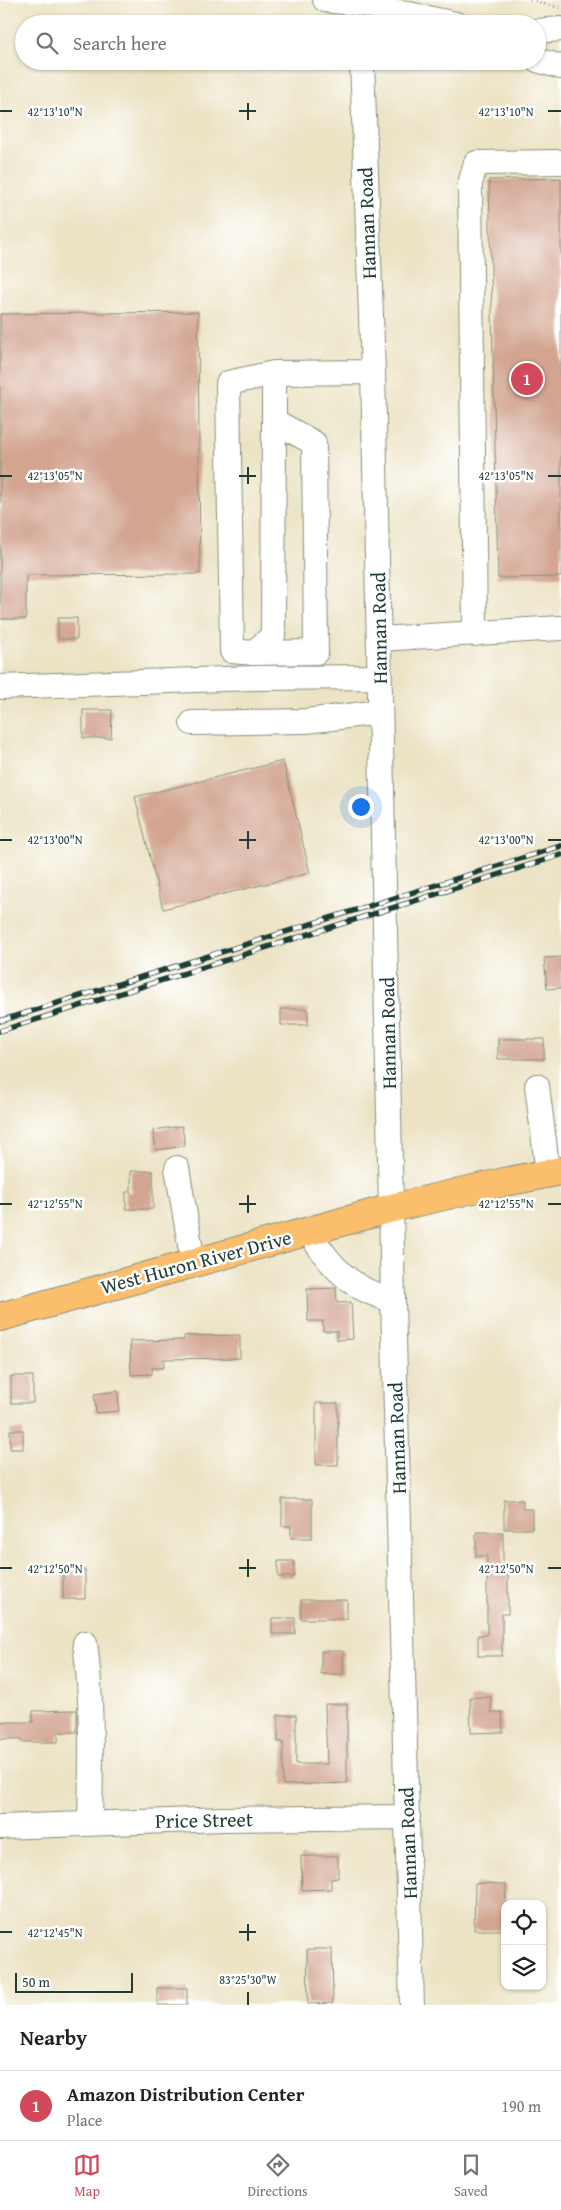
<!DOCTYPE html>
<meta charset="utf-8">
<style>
body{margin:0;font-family:"Gentium Book Plus",serif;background:#f6f6f6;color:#222}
.controls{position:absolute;right:15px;bottom:15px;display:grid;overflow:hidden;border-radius:10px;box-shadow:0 1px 4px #0004}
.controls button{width:45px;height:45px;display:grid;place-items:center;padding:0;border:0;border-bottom:1px solid #e0e0e0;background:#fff;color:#222;font:25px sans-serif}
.scale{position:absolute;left:15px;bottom:12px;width:118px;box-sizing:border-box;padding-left:5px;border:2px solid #1f3d34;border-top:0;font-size:14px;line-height:18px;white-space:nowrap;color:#1f3d34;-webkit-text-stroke:4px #fff;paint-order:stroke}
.you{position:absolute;left:360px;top:806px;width:18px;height:18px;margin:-12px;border:4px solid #fff;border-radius:50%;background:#1a73e8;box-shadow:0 0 0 8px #1a73e833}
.badge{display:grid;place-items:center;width:32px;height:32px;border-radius:50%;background:#d1495b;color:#fff;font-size:16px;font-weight:700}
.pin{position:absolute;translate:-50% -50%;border:2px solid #fff;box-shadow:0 1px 5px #0006}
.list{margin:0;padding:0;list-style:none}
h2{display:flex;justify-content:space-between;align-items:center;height:65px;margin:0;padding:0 20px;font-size:21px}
h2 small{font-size:16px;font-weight:400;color:#767676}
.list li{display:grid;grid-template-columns:32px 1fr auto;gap:15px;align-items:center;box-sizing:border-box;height:70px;padding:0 20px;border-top:1px solid #e0e0e0}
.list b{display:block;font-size:19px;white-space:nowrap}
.list p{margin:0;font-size:16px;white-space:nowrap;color:#767676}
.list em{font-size:16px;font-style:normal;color:#767676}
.icon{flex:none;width:28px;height:28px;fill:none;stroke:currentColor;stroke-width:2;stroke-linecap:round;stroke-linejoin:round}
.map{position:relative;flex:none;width:561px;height:2005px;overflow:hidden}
.search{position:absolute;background:#fff;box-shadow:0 1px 4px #0004;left:15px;right:15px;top:15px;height:55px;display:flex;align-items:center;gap:12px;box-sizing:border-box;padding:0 18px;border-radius:28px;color:#767676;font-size:19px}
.sheet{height:135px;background:#fff}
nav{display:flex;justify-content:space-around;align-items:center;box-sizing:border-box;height:70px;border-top:1px solid #e0e0e0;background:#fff;font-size:14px;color:#767676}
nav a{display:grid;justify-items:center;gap:2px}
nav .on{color:#d1495b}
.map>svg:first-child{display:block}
.building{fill:#d3a591}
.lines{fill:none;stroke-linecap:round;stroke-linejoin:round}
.minor-casing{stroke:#86907c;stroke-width:26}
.major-casing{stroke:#86907c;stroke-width:30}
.path{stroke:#86907c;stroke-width:3;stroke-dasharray:1 4;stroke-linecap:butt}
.minor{stroke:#fff;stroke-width:24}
.major{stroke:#fabe6d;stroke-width:28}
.rail-casing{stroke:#1f3d34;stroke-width:5.5}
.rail{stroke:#fff;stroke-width:4;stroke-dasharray:11;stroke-linecap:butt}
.ticks{fill:none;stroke:#1f3d34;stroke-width:2}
.labels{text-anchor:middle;stroke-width:5;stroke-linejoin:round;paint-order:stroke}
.street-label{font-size:20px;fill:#1f3d34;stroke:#fff}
.ticks-label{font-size:12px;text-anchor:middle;fill:#1f3d34;stroke:#fff;stroke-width:5;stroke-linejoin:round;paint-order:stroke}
</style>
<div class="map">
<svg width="561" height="2005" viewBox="0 0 561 2005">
<rect width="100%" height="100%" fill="#fff"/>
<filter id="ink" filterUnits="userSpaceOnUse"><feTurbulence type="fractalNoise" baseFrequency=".02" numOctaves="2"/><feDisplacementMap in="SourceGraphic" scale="10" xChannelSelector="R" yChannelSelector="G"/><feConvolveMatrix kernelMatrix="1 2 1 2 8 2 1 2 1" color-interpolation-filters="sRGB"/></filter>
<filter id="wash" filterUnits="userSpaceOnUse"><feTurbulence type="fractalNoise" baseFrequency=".0096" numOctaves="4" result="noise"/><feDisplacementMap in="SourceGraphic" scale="20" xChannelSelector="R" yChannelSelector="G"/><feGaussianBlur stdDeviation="1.12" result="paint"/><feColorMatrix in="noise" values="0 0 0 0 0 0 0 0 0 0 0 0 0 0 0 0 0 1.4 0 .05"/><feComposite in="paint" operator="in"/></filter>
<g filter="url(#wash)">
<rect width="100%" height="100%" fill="#ece3c4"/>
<g id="blocks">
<!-- building -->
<path class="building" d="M 561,178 L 561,577 L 498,578 L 489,180 Z
M 198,312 L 200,574 L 26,575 L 26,619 L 0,619 L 0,314 Z
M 58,618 L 77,618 L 77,639 L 58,639 Z
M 83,710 L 112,710 L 111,738 L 83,738 Z
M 283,761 L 310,873 L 163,909 L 135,797 Z
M 561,957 L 561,988 L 547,989 L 544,958 Z
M 281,1009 L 308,1009 L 308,1025 L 281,1025 Z
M 498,1039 L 544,1039 L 544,1059 L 498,1059 Z
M 182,1126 L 185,1146 L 156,1150 L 153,1130 Z
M 131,1171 L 153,1171 L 153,1209 L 126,1209 L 126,1192 L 131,1192 Z
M 336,1288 L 337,1303 L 351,1302 L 353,1339 L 337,1340 L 337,1331 L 323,1331 L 323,1321 L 308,1321 L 307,1289 Z
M 240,1335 L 240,1358 L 164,1359 L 164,1368 L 152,1368 L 152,1374 L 131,1375 L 130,1341 L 184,1340 L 184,1336 Z
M 11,1376 L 33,1376 L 33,1403 L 11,1403 Z
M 118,1391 L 119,1411 L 96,1413 L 94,1394 Z
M 316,1403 L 338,1403 L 338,1465 L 316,1465 Z
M 10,1430 L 23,1430 L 23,1449 L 10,1449 Z
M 282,1499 L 312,1499 L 312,1538 L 291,1538 L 291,1526 L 282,1526 Z
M 504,1500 L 523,1500 L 523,1509 L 532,1509 L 532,1529 L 504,1529 Z
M 476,1532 L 503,1532 L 503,1567 L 508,1567 L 508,1614 L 502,1614 L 502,1656 L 478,1656 L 478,1635 L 487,1635 L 487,1556 L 476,1556 Z
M 278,1561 L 294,1561 L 294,1577 L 278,1577 Z
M 63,1570 L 85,1570 L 85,1599 L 63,1599 Z
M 301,1600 L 347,1600 L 347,1619 L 301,1619 Z
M 272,1618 L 295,1618 L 295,1634 L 272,1634 Z
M 321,1651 L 343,1651 L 343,1674 L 321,1674 Z
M 470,1697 L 491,1697 L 491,1712 L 502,1712 L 503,1732 L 471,1733 Z
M 325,1704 L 347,1704 L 347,1783 L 283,1785 L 283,1742 L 278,1742 L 278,1715 L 296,1715 L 296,1764 L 327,1764 Z
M 77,1710 L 77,1732 L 58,1732 L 58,1742 L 22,1742 L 22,1739 L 0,1739 L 0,1722 L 33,1722 L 33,1711 Z
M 301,1856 L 338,1856 L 338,1878 L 331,1879 L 331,1889 L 302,1890 Z
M 475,1883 L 506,1884 L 505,1930 L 474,1930 Z
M 307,1949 L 332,1949 L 333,2003 L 308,2004 Z
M 157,1988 L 187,1988 L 187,2005 L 157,2005 Z"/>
</g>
</g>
<g filter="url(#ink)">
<use href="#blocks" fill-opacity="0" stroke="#86907c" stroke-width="1"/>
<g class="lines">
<defs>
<path id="minor" d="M 325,0 L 361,4 L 456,24
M 537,31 L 561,29
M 537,60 L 561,67
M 362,61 L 373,372 L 393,1300 L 412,2005
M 274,373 L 274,421 L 314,443 L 316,652 L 253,653 L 232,651 L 228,383 L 274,373 L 373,372
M 475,634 L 470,184 L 476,163 L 561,162
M 379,639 L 561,628
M 253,653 L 273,636 L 274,421
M 0,687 L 253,678 L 380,677
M 192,723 L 306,721 L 380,712
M 537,1086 L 548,1173
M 177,1168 L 193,1262
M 309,1231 C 329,1266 353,1291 393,1300
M 85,1643 C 93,1702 91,1762 90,1823
M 0,1827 L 224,1819 L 408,1817"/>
<path id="major" d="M 0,1317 L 392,1208 L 504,1182 L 561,1171"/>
</defs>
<!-- minor casing -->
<use href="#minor" class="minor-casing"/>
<!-- major casing -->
<use href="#major" class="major-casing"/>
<!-- path -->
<path class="path" d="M 530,0 L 561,8"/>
<!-- minor -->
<use href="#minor" class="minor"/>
<!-- major -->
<use href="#major" class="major"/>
<defs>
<path id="rail" d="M 0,1021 L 561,846
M 0,1031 L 561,855"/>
</defs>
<!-- rail casing -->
<use href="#rail" class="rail-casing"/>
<!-- rail -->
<use href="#rail" class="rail"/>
</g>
</g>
<!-- ticks -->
<path class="ticks" d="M 248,103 L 248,120M 0,111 L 12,111M 239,111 L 256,111M 548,111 L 561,111M 248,467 L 248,484M 0,476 L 12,476M 239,476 L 256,476M 548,476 L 561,476M 248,831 L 248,849M 0,840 L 12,840M 239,840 L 256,840M 548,840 L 561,840M 248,1195 L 248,1213M 0,1204 L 12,1204M 239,1204 L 256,1204M 548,1204 L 561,1204M 248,1559 L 248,1577M 0,1568 L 12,1568M 239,1568 L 256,1568M 548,1568 L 561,1568M 248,1924 L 248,1941M 0,1932 L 12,1932M 239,1932 L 256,1932M 248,1992 L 248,2005"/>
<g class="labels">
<!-- street labels -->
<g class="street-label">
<text transform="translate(367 223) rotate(-92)" y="7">Hannan Road</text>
<text transform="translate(379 628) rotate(-91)" y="7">Hannan Road</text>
<text transform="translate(388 1033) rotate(-91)" y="7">Hannan Road</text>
<text transform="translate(196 1262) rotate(-15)" y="7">West Huron River Drive</text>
<text transform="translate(397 1438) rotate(-92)" y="7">Hannan Road</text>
<text transform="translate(204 1820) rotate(-1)" y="7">Price Street</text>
<text transform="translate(408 1843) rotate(-92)" y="7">Hannan Road</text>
</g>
</g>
<g class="ticks-label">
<text x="55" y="116">42°13'10"N</text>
<text x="506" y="116">42°13'10"N</text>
<text x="55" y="480">42°13'05"N</text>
<text x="506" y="480">42°13'05"N</text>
<text x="55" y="844">42°13'00"N</text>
<text x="506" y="844">42°13'00"N</text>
<text x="55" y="1208">42°12'55"N</text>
<text x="506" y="1208">42°12'55"N</text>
<text x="55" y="1573">42°12'50"N</text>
<text x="506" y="1573">42°12'50"N</text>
<text x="55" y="1937">42°12'45"N</text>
<text x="248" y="1984">83°25'30"W</text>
</g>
</svg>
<div class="controls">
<button><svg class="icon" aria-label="locate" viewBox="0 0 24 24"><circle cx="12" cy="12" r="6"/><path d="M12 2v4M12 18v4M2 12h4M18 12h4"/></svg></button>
<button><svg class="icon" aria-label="layers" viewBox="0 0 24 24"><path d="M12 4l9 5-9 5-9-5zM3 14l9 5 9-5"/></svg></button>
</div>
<div class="scale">50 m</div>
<div class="you"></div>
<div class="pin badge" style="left:527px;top:379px">1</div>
<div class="search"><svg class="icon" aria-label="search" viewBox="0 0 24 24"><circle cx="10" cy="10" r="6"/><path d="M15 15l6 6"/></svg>Search here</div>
</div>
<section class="sheet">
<h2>Nearby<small></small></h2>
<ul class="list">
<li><span class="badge">1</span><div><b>Amazon Distribution Center</b><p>Place</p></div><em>190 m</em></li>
</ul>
</section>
<nav>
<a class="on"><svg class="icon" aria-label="map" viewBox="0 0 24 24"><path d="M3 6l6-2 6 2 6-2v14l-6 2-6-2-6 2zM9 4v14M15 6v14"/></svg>Map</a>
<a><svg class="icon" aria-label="directions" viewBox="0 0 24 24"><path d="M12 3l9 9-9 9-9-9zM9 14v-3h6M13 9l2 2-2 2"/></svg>Directions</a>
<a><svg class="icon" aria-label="saved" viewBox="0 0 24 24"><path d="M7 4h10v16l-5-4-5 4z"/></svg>Saved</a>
</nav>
